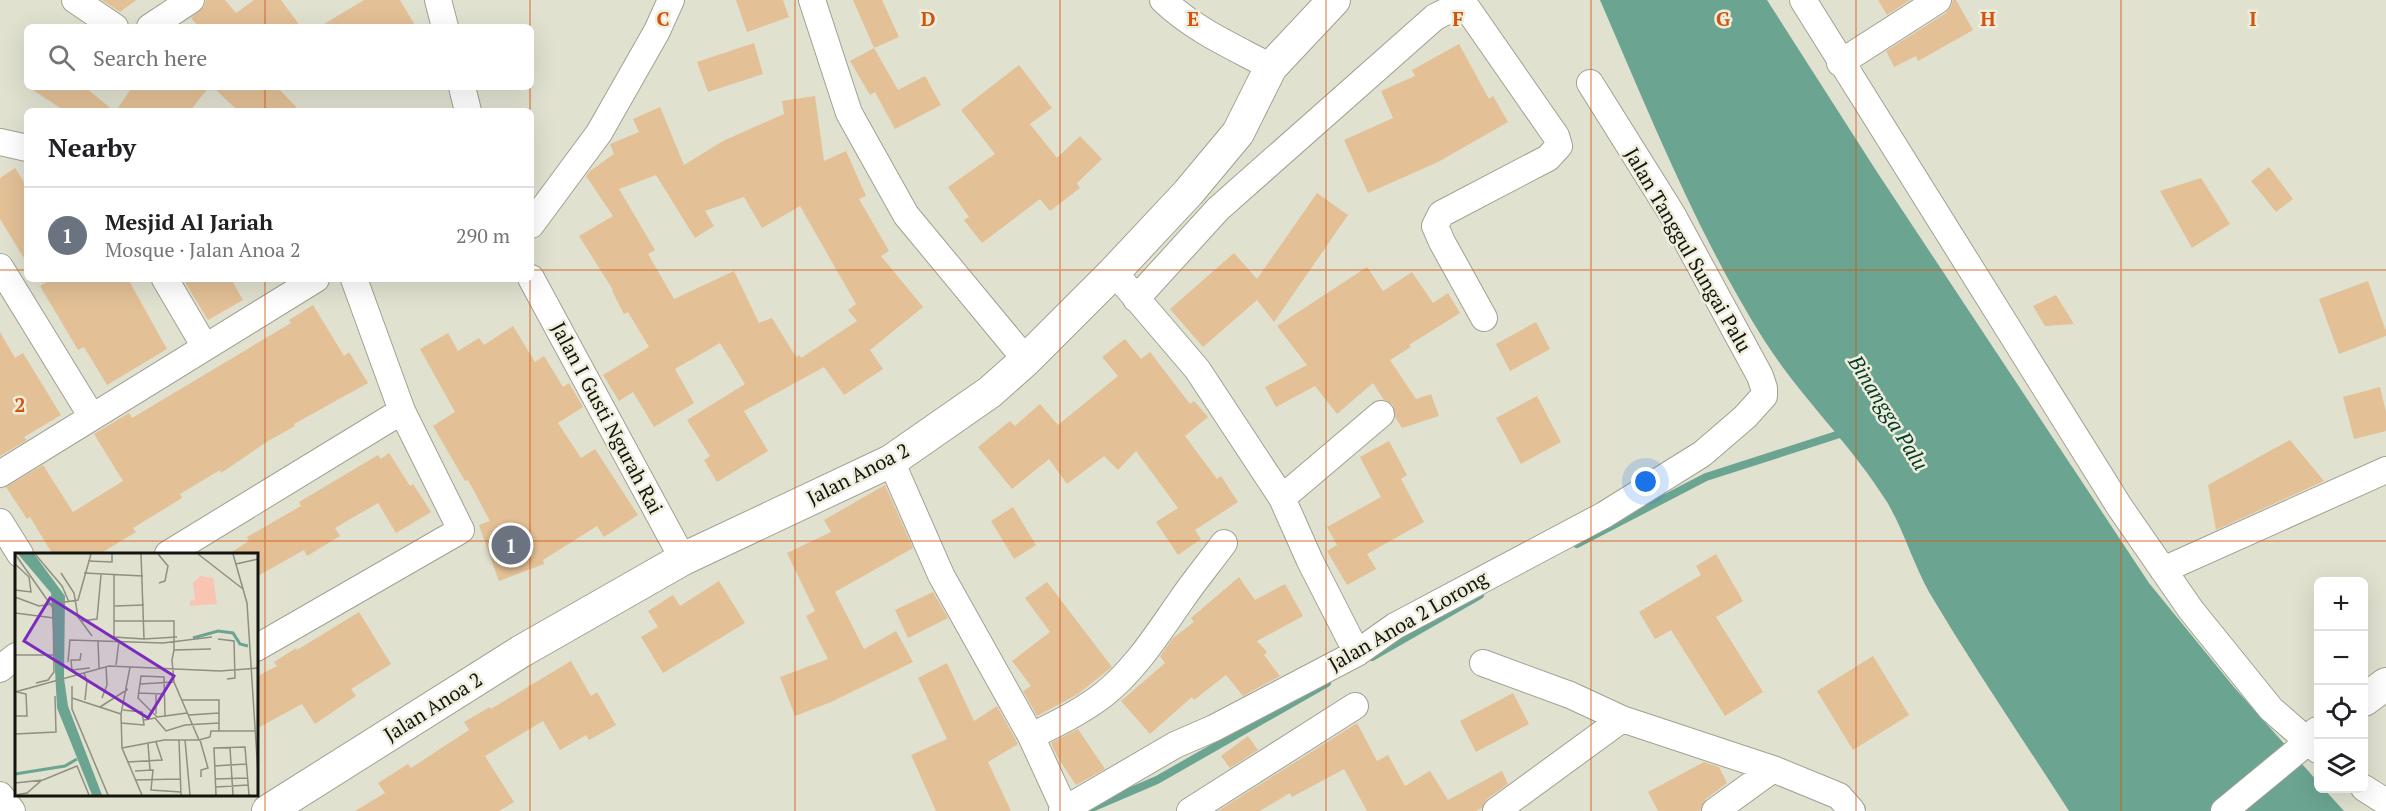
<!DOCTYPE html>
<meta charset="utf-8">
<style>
body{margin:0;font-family:"PT Serif",serif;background:#f6f6f6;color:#202124}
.controls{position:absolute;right:18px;bottom:18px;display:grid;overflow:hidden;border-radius:9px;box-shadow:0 6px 24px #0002}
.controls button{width:54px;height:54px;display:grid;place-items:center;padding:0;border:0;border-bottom:2px solid #e0e0e0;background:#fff;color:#202124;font:30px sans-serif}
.you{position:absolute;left:1646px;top:482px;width:21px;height:21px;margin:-15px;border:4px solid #fff;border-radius:50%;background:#1a73e8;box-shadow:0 0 0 9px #1a73e833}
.badge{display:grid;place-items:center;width:39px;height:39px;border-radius:50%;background:#111827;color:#fff;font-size:20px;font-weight:700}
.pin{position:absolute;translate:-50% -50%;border:3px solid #fff;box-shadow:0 2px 6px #0006}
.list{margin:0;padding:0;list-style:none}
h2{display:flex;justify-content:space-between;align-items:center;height:78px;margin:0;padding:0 24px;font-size:26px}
h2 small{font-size:20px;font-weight:400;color:#757577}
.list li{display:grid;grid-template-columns:39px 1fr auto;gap:18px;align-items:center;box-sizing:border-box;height:96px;padding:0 24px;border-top:2px solid #e0e0e0}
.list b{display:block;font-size:22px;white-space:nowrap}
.list p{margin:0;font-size:20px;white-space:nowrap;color:#757577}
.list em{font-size:20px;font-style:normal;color:#757577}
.icon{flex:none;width:33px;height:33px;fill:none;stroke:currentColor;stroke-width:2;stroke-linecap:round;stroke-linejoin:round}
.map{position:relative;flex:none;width:2386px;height:811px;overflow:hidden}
.search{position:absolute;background:#fff;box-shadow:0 6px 24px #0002;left:24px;top:24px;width:510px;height:66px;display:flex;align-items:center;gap:15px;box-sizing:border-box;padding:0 21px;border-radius:9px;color:#757577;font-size:22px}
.panel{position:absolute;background:#fff;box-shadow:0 6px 24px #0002;left:24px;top:108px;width:510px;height:174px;border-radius:9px}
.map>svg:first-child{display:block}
.water{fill:#6ba592}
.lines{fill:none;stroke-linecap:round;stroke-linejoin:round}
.stream{stroke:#6ba592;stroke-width:8}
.building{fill:#e3c096;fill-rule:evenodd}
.minor-casing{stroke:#a1a191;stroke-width:28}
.tertiary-casing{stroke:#a1a191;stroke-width:34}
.minor{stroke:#fff;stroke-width:26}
.tertiary{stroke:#fff;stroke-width:32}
.grid{fill:none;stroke:#d3520c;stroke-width:1.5;stroke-opacity:0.55}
.labels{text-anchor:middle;stroke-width:5;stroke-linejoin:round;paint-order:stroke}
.street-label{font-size:20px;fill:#14140e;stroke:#efeedd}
.water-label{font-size:21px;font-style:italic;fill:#01392b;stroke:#efeedd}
.inset-river{fill:none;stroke:#6ba592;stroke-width:3}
.inset-road{fill:none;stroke:#8f8f82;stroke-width:1.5}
.view{fill:#7b2cbf;fill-opacity:0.15;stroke:#7b2cbf;stroke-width:3}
.inset-edge{fill:none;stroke:#14140e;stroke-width:3}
.grid-label{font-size:20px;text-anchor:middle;font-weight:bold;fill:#d3520c;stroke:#efeedd;stroke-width:5;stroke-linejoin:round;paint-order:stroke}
</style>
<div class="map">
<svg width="2386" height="811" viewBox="0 0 2386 811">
<rect width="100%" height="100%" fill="#e1e1d0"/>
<!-- water -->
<path class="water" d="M 1600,0 L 1767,0 L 1877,172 L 2149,583 L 2233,686 L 2318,782 L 2318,788 L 2324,789 L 2344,811 L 2069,811 C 2022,738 1973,666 1929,592 C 1913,563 1904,531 1887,502 C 1851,444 1801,398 1764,340 C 1697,234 1650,115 1600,0 Z"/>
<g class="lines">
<!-- stream -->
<path class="stream" d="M 1577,544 L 1706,477 L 1849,431
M 1372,657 L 1480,595
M 1087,810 L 1157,780 L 1327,683"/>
</g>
<!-- building -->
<path class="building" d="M 102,0 L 136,0 L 120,12 Z
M 206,0 L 225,0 L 236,13 L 254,0 L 281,0 L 301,27 L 199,27 L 191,18 L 204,7 Z
M 364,0 L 400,0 L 416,27 L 319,27 Z
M 736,0 L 783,0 L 789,17 L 747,32 Z
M 853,0 L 882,0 L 899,37 L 874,48 Z
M 1878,0 L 1910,0 L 1887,15 Z
M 1953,0 L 1956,0 L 1973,30 L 1918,61 L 1916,56 L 1894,67 L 1886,51 L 1946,13 L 1951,7 Z
M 754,43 L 763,74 L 708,92 L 697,62 Z
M 1459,44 L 1489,99 L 1493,96 L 1508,122 L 1438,162 L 1368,193 L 1344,140 L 1393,118 L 1381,91 L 1415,76 L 1412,70 Z
M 874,48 L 898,90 L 925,76 L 941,105 L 895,129 L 875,92 L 870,95 L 850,61 Z
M 1019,65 L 1052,108 L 1030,124 L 1057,158 L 1080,136 L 1102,159 L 1077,183 L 1080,188 L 1050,211 L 1040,199 L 982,243 L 964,220 L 969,217 L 948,187 L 995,154 L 961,110 Z
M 28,87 L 85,87 L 114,111 L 65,111 Z
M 132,87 L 209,87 L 190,111 L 116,111 Z
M 213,87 L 277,87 L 300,111 L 238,111 Z
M 815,96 L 824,161 L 846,151 L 866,196 L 859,199 L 889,251 L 881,256 L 923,307 L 870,350 L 883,369 L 844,395 L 824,367 L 744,411 L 768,451 L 717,482 L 704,460 L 710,456 L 687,420 L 745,384 L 720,343 L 675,369 L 694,403 L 654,427 L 633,392 L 619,401 L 603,375 L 649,347 L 628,312 L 624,314 L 612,291 L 613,290 L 579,236 L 613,216 L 586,176 L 590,171 L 614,154 L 610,144 L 639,132 L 633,119 L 660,107 L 684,165 L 723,141 L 784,114 L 782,101 ZM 656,175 L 695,238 L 714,226 L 705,211 L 744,197 L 762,228 L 800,206 L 856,304 L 848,310 L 857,321 L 801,358 L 800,355 L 796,357 L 772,318 L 759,323 L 734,271 L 674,299 L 648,254 L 655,250 L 619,189 Z
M 2269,167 L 2293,199 L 2276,212 L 2251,181 Z
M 15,168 L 27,187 L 27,263 L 0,219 L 0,178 Z
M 2201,178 L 2230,224 L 2192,248 L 2160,191 Z
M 1317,193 L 1348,215 L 1274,322 L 1257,300 L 1203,347 L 1170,309 L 1234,253 L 1257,279 Z
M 1367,267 L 1383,291 L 1412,272 L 1433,303 L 1448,293 L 1460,313 L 1409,345 L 1411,347 L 1390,360 L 1416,399 L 1431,394 L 1439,416 L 1402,428 L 1395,417 L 1393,405 L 1384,400 L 1373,383 L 1337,414 L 1315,386 L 1276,407 L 1265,387 L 1307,365 L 1277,326 Z
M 51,279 L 128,279 L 167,349 L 107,385 L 84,347 L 78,350 L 40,286 Z
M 183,279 L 231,279 L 243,300 L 208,320 Z
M 2368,281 L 2386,331 L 2386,336 L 2339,354 L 2319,299 Z
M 2056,295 L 2074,324 L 2045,326 L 2033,306 Z
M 313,305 L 344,356 L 349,352 L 368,383 L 294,424 L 295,426 L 268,441 L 221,473 L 220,470 L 180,494 L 182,498 L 133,528 L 136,532 L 98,555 L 53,555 L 30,517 L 27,519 L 6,487 L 43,465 L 73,512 L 123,481 L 94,434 L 129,413 L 132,418 L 291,323 L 289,320 Z
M 1536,322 L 1550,349 L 1510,371 L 1496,344 Z
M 513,326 L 535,362 L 544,356 L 563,387 L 569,383 L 583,407 L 558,423 L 581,458 L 595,449 L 638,515 L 604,537 L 597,526 L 543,560 L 544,564 L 499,581 L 479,525 L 490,521 L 468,480 L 465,481 L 433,426 L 455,412 L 420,349 L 448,333 L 458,351 L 479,338 L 484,345 Z
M 0,332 L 15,358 L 23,353 L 61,415 L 24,437 L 27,440 L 0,456 Z
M 1125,339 L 1141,359 L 1150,352 L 1190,404 L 1194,401 L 1208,417 L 1185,436 L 1217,479 L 1221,476 L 1238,502 L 1195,530 L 1201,539 L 1178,555 L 1156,522 L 1178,508 L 1136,451 L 1118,470 L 1104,456 L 1067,484 L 1049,459 L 1012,489 L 978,447 L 1010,421 L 1015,426 L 1040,404 L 1058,425 L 1118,376 L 1102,357 Z
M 2380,387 L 2386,412 L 2386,431 L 2354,439 L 2343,397 Z
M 1537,396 L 1561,442 L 1521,464 L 1496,418 Z
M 2290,440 L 2324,481 L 2216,530 L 2208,485 Z
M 1389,441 L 1407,475 L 1401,479 L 1424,522 L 1367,554 L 1376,569 L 1347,585 L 1327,551 L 1337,545 L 1327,527 L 1381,497 L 1360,457 Z
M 389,453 L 410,486 L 413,484 L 431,512 L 396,533 L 378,503 L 335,528 L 340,536 L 307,556 L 304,550 L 256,577 L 256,555 L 227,555 L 249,541 L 247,537 L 301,506 L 299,502 L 378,455 L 381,459 Z
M 885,485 L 913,548 L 835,592 L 864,649 L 896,631 L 913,662 L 831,702 L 795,716 L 780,677 L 828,659 L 806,616 L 815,611 L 787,553 L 831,532 L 824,520 Z
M 1013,507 L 1036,545 L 1014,559 L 991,521 Z
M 1716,554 L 1743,601 L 1716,617 L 1763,692 L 1725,716 L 1671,630 L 1655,639 L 1639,612 L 1701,575 L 1696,566 Z
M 1239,577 L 1255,600 L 1285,584 L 1303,616 L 1257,641 L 1267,652 L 1264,655 L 1280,676 L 1243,696 L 1226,675 L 1194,700 L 1192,697 L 1150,734 L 1121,701 L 1165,663 L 1160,656 L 1173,638 L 1194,622 L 1191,618 Z
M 719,581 L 745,623 L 663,673 L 641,637 L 658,627 L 648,611 L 673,595 L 680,606 Z
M 1047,582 L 1112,667 L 1078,694 L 1037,716 L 1023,691 L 1031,686 L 1012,661 L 1050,632 L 1025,598 Z
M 933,592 L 948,618 L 908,638 L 895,610 Z
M 359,612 L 391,664 L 351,689 L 356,696 L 315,724 L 302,704 L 256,729 L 256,677 L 277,666 L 274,662 L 296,648 L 297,650 Z
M 1873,656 L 1909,715 L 1853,750 L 1817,691 Z
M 571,661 L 591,696 L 597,692 L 616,725 L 589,740 L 586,735 L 560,750 L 543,721 L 485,756 L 514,802 L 499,811 L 355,811 L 385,793 L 378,783 L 408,764 L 411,768 L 469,730 L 464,722 L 490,707 L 491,709 Z
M 947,663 L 974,721 L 997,706 L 1018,744 L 988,762 L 1011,811 L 936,811 L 911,755 L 947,739 L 918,678 Z
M 1513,693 L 1529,724 L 1476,752 L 1460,721 Z
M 1357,723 L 1377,761 L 1388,755 L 1405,786 L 1430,771 L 1448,800 L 1502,771 L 1508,784 L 1487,799 L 1482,808 L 1476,811 L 1367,811 L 1344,769 L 1292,797 L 1290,793 L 1260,811 L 1218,811 Z
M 1078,729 L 1105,769 L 1076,785 L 1058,758 L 1051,743 Z
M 1248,736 L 1258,750 L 1230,768 L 1221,756 Z
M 1704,762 L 1719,767 L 1727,783 L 1706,799 L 1700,811 L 1658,811 L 1648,792 Z"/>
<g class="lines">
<defs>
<path id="minor" d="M 75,0 L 115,27
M 438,0 L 445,27
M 812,0 L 849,113 L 906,215 L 1026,360
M 1163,0 C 1194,30 1234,47 1271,67
M 1803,0 L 2119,506 L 2191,610 L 2271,709 L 2318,750
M 150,27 L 191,0
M 1840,63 L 1938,0
M 462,87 L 468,111
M 0,142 L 27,148
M 531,225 L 599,133 L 657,31 L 671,0
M 0,267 L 92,417
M 1114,272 L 1197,369 L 1282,498 L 1310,561 L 1357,653
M 531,278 L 683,559
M 165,279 L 205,347
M 1136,299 L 1218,209 L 1435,17 L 1457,6 L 1467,8 L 1556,136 L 1559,146 L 1548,158 L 1441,214 L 1435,226 L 1442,242 L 1484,318
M 891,461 L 941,575 L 1031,736 L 1065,810
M 0,474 L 316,279
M 1282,498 L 1381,414
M 0,522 L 20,554
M 168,554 L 402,411
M 2163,570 L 2386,470
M 256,648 L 461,530 L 402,411 L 354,279
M 1483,663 L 1570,695 L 1622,719 L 1773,769 L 1839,796 L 1852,811
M 0,669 L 16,656
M 1031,736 C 1057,724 1081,712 1103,695 C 1136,669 1158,633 1182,599 C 1195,580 1210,562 1224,543
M 2364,788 L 2386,802
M 0,795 L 12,811
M 1062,811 L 1175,745 L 1214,728 L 1357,653 L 1395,626 L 1604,515 L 1702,454 L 1745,417 L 1764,396 L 1764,388 L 1760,376 L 1672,214 L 1590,83
M 1190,811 L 1355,706
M 1496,811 L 1622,719
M 1715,811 L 1773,769
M 2224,811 L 2309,741"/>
<path id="tertiary" d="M 2364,700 L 2386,684
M 2309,741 L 2318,733
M 268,811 L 520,652 L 683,559 L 891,461 L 990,392 L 1026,360 L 1114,272 L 1188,193 L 1238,133 L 1271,67 L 1334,0"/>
</defs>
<!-- minor casing -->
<use href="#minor" class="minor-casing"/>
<!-- tertiary casing -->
<use href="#tertiary" class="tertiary-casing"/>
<!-- minor -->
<use href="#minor" class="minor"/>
<!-- tertiary -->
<use href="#tertiary" class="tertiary"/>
</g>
<!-- grid -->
<path class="grid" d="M 265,0 L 265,27M 530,0 L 530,27M 795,0 L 795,811M 1060,0 L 1060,811M 1326,0 L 1326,811M 1591,0 L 1591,811M 1856,0 L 1856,811M 2121,0 L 2121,811M 265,87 L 265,111M 530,87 L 530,111M 0,270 L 27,270M 531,270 L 2386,270M 265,279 L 265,811M 530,279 L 530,811M 0,541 L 2386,541"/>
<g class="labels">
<!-- street labels -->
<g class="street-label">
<text transform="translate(1688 250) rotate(60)" y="7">Jalan Tanggul Sungai Palu</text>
<text transform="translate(607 418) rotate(62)" y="7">Jalan I Gusti Ngurah Rai</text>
<text transform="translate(858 474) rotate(-27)" y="7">Jalan Anoa 2</text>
<text transform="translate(1408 621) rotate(-30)" y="7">Jalan Anoa 2 Lorong</text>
<text transform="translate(433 707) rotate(-32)" y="7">Jalan Anoa 2</text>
</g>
<!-- water labels -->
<g class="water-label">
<text transform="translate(1888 413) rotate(58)" y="7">Binangga Palu</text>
</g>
</g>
<!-- overview -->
<g transform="translate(15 553)">
<rect width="243" height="243" fill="#e1e1d0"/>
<path d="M 185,23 L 198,25 L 202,51 L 175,53 L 175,48 L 180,47 L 178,30 Z" fill="#fac4b2"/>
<path d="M 3,1 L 19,1 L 50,43 L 49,125 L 53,153 L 87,242 L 77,242 L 42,155 L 36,40 Z" fill="#6ba592"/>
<path class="inset-river" d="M 178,85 L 203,78 L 218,80 L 225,91 L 233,93M 0,221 L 50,213 L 62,206"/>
<path class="inset-road" d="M 0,1 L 38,55 L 39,119 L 33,127 L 21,130M 20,1 L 47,33 L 54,49M 126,1 L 129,86 L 162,84M 143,1 L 153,13 L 150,28 L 144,30M 183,1 L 228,36M 218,1 L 232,50 L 243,221M 73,8 L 97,9 L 97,1M 0,11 L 14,24 L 16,39 L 0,37M 221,11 L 243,6M 46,20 L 59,40 L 63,64 L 77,83M 69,20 L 128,23M 99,22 L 99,84 L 129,86M 0,44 L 24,53 L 63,47 L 76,1M 100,53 L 129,52M 0,60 L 39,65M 66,68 L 82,66 L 86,22M 99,68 L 159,68 L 159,97M 203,86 L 219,88 L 220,125 L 212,126M 83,87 L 84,115M 66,100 L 65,107 L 56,107 L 57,117 L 75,115M 0,102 L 39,102M 53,109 L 55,87 L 148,90 L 197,84M 101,112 L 104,88M 115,114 L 106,161 L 107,195 L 127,242M 69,120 L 72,128 L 70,147M 125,131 L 159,129M 57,133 L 57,156 L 93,242M 0,139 L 94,113 L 205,118 L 243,115M 123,140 L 149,141M 57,145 L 106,161M 87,145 L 92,132 L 91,113M 167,147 L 204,147 L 204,178M 85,154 L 113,136M 141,161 L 141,141M 174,162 L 204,160M 0,163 L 12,163 L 11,141 L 2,139M 150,163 L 149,124 L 126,123 L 123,145 L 142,164 L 150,163 L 172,160M 129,167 L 140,165 L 151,178 L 170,172 L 204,170M 0,170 L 0,139M 106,170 L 129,172 L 127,159 L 108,157M 0,181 L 41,179 L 40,143M 164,187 L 166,242M 170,187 L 175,242M 184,187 L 159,129 L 157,107 L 159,97 L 196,96M 185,187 L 193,215 L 186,217 L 186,224M 133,191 L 135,217M 107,195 L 149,187 L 184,187 L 195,184 L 196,178 L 240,178M 215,195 L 218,242M 112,209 L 147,207 L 141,189M 199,213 L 231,211M 120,218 L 138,217 L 136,237 L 166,239M 200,226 L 232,225M 120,227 L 165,226M 0,230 L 28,227 L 62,213 L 74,242M 201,234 L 233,232M 0,242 L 12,240 L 27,227M 201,242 L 199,195 L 230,194 L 234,242"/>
<path class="view" d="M 35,45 L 159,123 L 133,165 L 9,88 Z"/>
<rect width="243" height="243" class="inset-edge"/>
</g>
<g class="grid-label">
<text x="663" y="26">C</text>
<text x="928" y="26">D</text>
<text x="1193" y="26">E</text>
<text x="1458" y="26">F</text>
<text x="1723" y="26">G</text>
<text x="1988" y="26">H</text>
<text x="2253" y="26">I</text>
<text x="20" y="412">2</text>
</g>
</svg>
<div class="controls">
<button>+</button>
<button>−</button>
<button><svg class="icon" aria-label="locate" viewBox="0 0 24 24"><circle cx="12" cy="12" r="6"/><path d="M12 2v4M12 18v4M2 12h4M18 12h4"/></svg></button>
<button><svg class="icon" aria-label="layers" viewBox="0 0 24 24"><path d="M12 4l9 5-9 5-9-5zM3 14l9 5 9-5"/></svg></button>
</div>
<div class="you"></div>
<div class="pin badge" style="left:511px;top:545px;background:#6b7280">1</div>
<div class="search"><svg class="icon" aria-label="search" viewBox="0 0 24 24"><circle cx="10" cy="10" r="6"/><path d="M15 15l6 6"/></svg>Search here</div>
<section class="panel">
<h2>Nearby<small></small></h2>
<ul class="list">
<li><span class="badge" style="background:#6b7280">1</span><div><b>Mesjid Al Jariah</b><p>Mosque · Jalan Anoa 2</p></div><em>290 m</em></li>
</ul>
</section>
</div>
